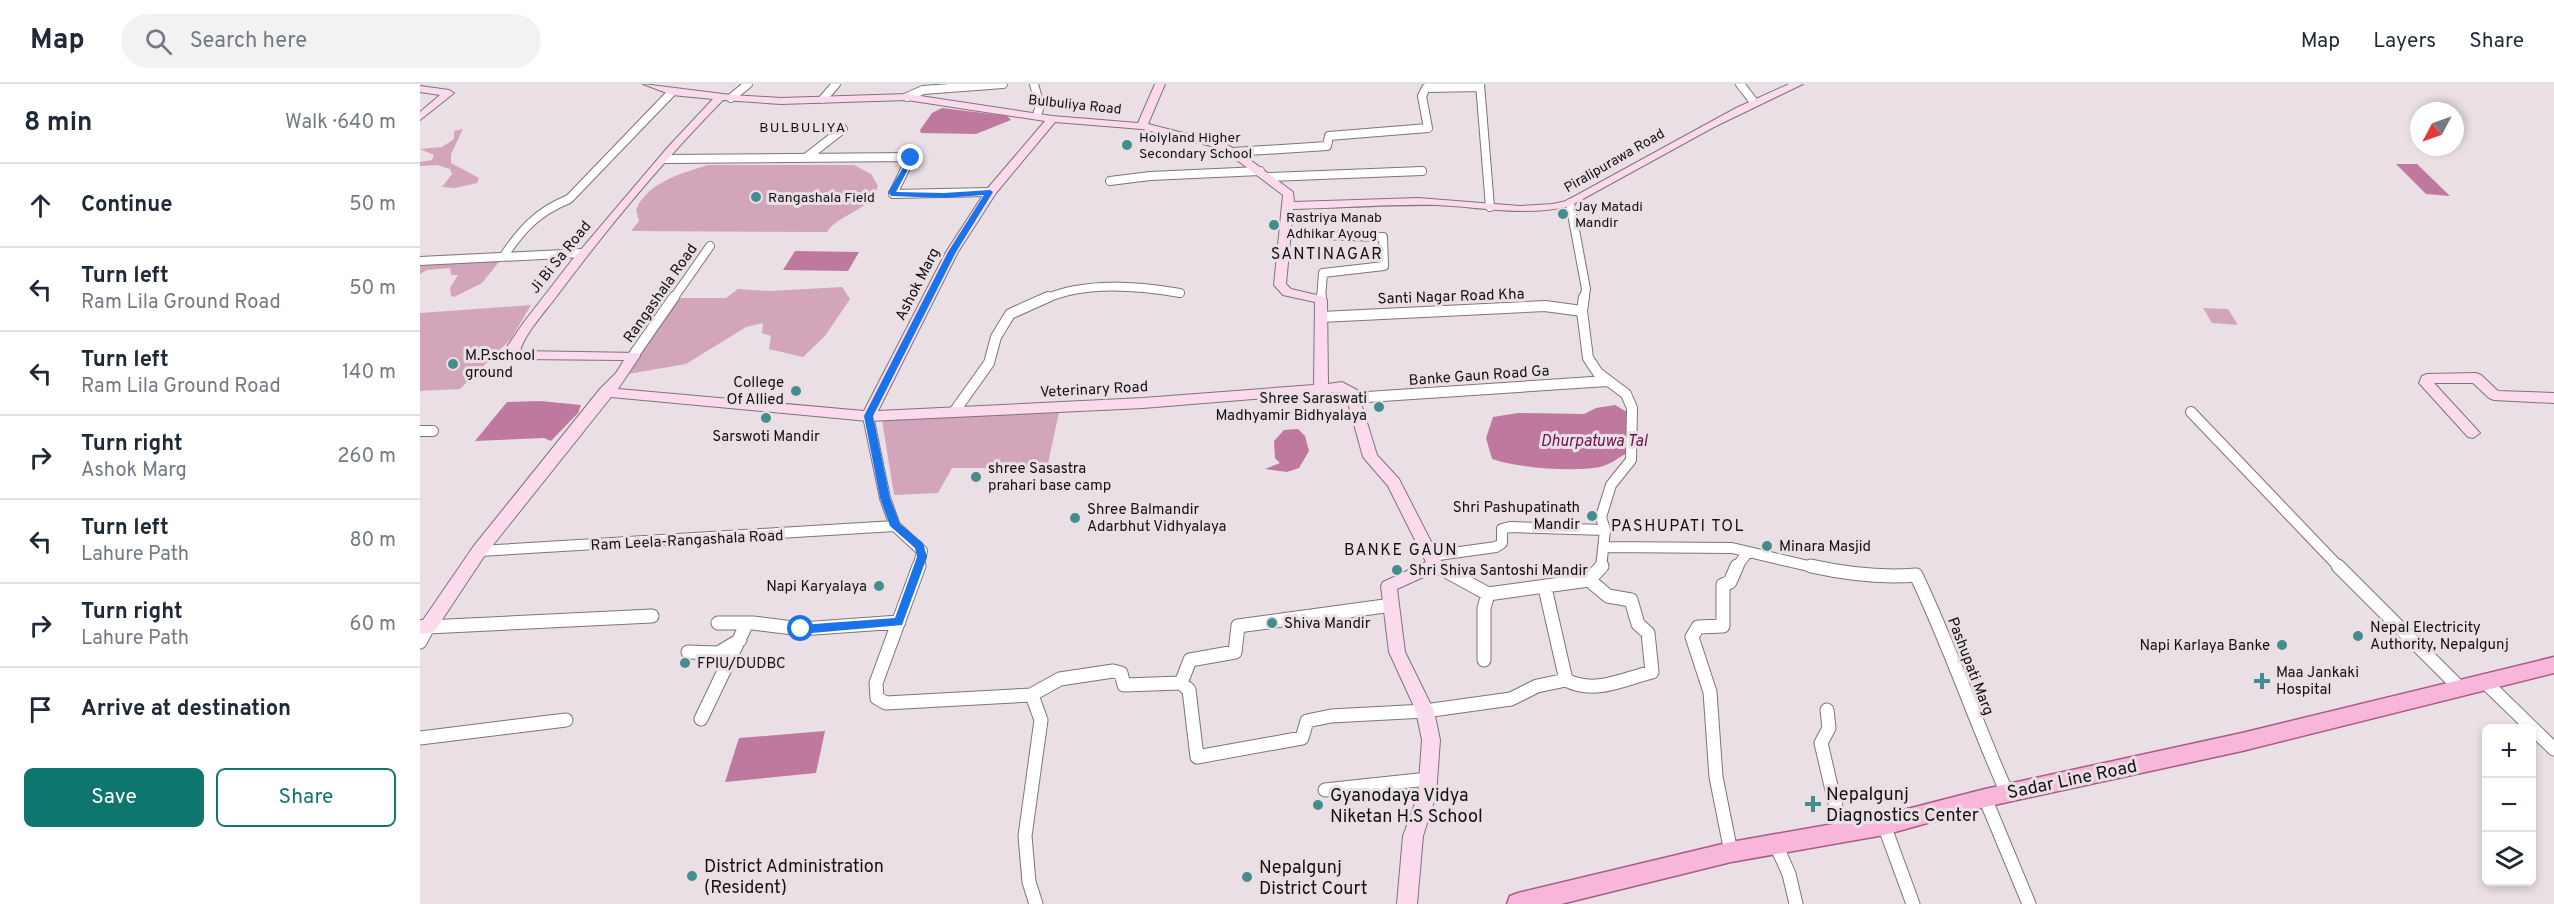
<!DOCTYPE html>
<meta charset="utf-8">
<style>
body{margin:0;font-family:Overpass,sans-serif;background:#f2f2f3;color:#1f2937}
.controls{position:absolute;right:18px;bottom:18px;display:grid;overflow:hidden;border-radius:9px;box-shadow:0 3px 9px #0003}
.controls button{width:54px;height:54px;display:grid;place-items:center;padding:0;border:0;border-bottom:2px solid #e0e1e3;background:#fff;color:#1f2937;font:30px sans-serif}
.compass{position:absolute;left:1990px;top:18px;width:54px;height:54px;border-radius:50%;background:#fff;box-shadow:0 3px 9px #0003;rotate:229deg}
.stop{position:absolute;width:18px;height:18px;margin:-14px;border:4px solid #1a73e8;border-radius:50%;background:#fff}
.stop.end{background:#1a73e8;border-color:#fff;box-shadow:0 2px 6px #0008}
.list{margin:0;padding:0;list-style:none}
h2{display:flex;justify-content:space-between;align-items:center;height:78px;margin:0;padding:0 24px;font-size:26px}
h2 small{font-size:20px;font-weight:400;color:#747a83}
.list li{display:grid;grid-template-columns:39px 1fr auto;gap:18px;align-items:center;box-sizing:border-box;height:84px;padding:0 24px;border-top:2px solid #e0e1e3}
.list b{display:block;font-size:22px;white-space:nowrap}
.list p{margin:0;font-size:20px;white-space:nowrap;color:#747a83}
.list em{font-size:20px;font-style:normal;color:#747a83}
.actions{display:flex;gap:12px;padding:18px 24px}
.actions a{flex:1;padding:14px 0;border:2px solid #0f766e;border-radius:9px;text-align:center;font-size:21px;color:#0f766e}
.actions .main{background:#0f766e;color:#fff}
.icon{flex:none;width:33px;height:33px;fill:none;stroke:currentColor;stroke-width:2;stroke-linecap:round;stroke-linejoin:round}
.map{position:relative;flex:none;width:2134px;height:820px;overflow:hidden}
header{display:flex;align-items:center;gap:36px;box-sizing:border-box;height:84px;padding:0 30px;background:#fff;border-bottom:2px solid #e0e1e3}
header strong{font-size:28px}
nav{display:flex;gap:33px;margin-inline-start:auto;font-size:21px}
.search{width:420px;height:54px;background:#f2f2f3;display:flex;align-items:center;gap:15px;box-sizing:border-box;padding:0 21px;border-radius:33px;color:#747a83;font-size:22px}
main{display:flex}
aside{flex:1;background:#fff}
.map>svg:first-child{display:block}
.green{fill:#d2a5bb}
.water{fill:#bf799e}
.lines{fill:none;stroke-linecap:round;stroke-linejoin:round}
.street-far2-casing{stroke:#7e7479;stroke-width:10}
.street-far1-casing{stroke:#7e7479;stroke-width:12}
.street-casing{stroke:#7e7479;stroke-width:15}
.secondary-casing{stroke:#7e7479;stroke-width:2}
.primary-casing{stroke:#a65c85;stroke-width:3}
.street-far2{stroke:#fff;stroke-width:8}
.street-far1{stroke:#fff;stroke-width:10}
.street{stroke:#fff;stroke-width:13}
.secondary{fill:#fcdaed;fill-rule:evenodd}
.primary{fill:#f9b6db;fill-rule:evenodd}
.route{fill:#1a73e8}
.poi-dot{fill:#448c8e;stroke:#eadfe4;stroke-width:2}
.labels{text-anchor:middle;stroke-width:6;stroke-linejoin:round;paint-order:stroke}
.far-street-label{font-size:14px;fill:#141112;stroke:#eadfe4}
.far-neighbourhood-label{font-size:14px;letter-spacing:1.5px;fill:#141112;stroke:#eadfe4}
.far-poi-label{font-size:14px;fill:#141112;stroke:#eadfe4;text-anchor:start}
.street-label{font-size:15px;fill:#141112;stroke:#eadfe4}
.poi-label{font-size:15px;fill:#141112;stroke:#eadfe4;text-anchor:start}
.neighbourhood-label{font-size:16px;letter-spacing:1.5px;fill:#141112;stroke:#eadfe4}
.water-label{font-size:16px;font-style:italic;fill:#681348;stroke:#eadfe4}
.near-street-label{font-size:18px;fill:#141112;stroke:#eadfe4}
.near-poi-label{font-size:18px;fill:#141112;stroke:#eadfe4;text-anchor:start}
</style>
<header>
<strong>Map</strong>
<div class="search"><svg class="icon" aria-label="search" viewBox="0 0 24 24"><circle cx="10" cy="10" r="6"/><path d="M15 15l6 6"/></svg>Search here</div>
<nav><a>Map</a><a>Layers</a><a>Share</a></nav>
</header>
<main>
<aside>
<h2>8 min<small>Walk · 640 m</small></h2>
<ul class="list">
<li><svg class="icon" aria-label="ahead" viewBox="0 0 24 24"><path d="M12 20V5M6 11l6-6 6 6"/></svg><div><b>Continue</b></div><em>50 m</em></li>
<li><svg class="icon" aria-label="left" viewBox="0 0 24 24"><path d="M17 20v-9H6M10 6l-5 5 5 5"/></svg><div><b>Turn left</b><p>Ram Lila Ground Road</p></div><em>50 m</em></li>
<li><svg class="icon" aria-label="left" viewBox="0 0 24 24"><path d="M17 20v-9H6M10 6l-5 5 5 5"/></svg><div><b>Turn left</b><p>Ram Lila Ground Road</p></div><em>140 m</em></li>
<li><svg class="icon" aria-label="right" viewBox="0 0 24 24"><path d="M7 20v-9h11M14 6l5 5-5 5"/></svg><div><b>Turn right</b><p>Ashok Marg</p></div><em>260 m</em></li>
<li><svg class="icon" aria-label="left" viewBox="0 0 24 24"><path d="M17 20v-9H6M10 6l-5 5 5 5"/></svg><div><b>Turn left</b><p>Lahure Path</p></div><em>80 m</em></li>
<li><svg class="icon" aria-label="right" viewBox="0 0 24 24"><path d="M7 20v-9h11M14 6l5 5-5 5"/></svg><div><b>Turn right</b><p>Lahure Path</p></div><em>60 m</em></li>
<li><svg class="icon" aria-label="arrive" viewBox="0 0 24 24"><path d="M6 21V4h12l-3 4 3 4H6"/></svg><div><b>Arrive at destination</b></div></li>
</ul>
<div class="actions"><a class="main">Save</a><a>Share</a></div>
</aside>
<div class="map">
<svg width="2134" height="820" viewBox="0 0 2134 820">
<rect width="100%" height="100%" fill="#eadfe4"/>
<!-- green -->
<path class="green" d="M 43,45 L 31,70 L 31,79 L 59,94 L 57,99 L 35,104 L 22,103 L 32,90 L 30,85 L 17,81 L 0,82 L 0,78 L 12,76 L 14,71 L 0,65 L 22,63 L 34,55 L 34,47 Z
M 288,81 L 434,81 L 451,90 L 458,102 C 450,128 421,128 407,148 L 211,147 L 219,137 L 216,126 C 227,98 263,89 288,81 Z
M 67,176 L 79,178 L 62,199 L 34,213 L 31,212 L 30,204 L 38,191 L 31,191 L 30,184 L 7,186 L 0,190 L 0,179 Z
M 422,203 L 430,215 L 405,252 L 383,273 L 349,265 L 351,252 L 342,249 L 343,239 L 326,243 L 266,280 L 208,290 L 259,214 L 306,214 L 318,205 L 350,207 Z
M 111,221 L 91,255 L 40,305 L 0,307 L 0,229 Z
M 1783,224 L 1808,225 L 1818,241 L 1792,239 Z
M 639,328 L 627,384 L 532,384 L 518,409 L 474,411 L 462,336 Z"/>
<!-- water -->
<path class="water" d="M 522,24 L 587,32 L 591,36 L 556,50 L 501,49 L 500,46 L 512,29 Z
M 1976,80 L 1997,80 L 2030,112 L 2006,110 Z
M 375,167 L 439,168 L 428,187 L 363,186 Z
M 120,317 L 161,321 L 158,329 L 131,357 L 124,354 L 55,357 L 87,318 Z
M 1195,321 L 1207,328 L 1205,370 C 1197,375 1189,381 1180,383 C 1152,388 1099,384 1072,375 L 1066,354 L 1073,333 L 1098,329 L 1164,330 L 1176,324 Z
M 878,345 L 885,352 L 889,367 L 879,384 L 867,388 L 845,385 L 860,379 L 855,374 L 854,357 L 864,346 Z
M 405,647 L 396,689 L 305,698 L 319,654 Z"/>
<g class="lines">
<defs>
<path id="street-far2" d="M 614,0 L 620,22 L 617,31
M 1060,0 L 1070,123
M 1320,0 L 1334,18
M 487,13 L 503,6 L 583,0
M 311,14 L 328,0
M 403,15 L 416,0
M 813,68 L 907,62 L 909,52 L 1008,44 L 1002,12 L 1006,4 L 1060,3
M 387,73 L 423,45
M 244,75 L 491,73 L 473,110 L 570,108
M 848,93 L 1002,87
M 690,97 L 730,92 L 840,87
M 1150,119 L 1166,205 L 1164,215
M 867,150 L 963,153 L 964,182 L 903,189 L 901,215
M 83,173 C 102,145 117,128 149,115 L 252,8
M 0,177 L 162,169
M 253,215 L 290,162
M 625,215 C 666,197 717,202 760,209"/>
<path id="street-far1" d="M 1164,213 L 1162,227 L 1168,274 L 1178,289 L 1206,310 L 1212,324 L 1211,376 L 1191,401 L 1181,433 L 1185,446 L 1181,484
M 901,216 L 901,213
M 901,233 L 1125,222 L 1162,227
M 213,272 L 254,213
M 932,314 L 1187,297
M 534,328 L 569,279 L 576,253 L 590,230 L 628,213
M 1771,328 L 1920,484
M 448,332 L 465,414 L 475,442 L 502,467 L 498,484
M 0,347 L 13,347
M 1185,463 L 1312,464 L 1397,484
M 59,467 L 475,442
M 1011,472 L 1076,463 L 1082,459 L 1082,445 L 1090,443 L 1185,446
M 1015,481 L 1020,484
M 1316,484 L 1327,469"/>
<path id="street" d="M 499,482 L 456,599 L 457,614 L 466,619 L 611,611 L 613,614 L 621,636 L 605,752 L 609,798 L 616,820
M 1017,482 L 1068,510 L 1169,496 L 1182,482
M 1391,482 C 1427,490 1459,494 1496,491 C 1530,562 1555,637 1587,709
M 1918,482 L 2039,603
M 1125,504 L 1146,596 C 1175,611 1203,595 1232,588 L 1228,549 L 1218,540 L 1211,516 L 1188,512 L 1169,496
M 298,539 L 333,539 L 381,545 L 479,538
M 0,558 L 8,543 L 232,532
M 268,568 L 298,569 L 320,556
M 1064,576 L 1064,524 L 1068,510
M 2064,597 L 2134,665
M 761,599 L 770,576 L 815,568 L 818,542 L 972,521
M 611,611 L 640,595 L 693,587 L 701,589 L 704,601 L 761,599 L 769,606 L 777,673 L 882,654 L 887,637 L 911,632 L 1005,627 L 1091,615 L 1117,602 L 1146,596
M 1407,626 L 1409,644 L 1401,659 L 1422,749
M 281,635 L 327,539
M 0,654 L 146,636
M 905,706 L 1008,695
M 1565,714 L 1609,820
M 1464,741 L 1493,820
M 1356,761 L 1369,790 L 1376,820
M 1311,768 L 1296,693 L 1290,608 L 1272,553 L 1278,543 L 1303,542 L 1303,501 L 1310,498 L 1317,482"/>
<path id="secondary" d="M 223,0 L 311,11 L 361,14 L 487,10 L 632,32 L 718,39 L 735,0 L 745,0 L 728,40 L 803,59 L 817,66 L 873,108 L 874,118 L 998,114 L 1100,122 L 1133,120 L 1146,117 L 1316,24 L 1369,0 L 1383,0 L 1294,43 L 1150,122 C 1105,133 1062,123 1017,121 C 969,120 921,124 873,125 L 866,200 L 871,205 L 905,213 L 907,216 L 908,300 L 922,298 L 937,306 L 957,371 L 979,395 L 1023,481 L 1021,485 L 977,505 L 985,568 L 1014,627 L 1020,656 L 1016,711 L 1003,752 L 997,820 L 977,820 L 983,752 L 998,711 L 1002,656 L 996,627 L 969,568 L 961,502 L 963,498 L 1006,478 L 968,402 L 943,373 L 926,311 L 920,308 L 723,324 L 448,337 L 191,313 L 65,471 L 14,548 L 0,550 L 0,536 L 3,536 L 53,463 L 180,305 L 196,289 L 204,276 L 99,275 L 86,269 L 87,263 L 104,238 L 152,176 L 248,63 L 293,15 L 252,11 ZM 303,16 L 361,20 L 487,16 L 625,37 L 567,105 L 526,168 L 444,327 L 198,305 L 220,272 L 218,269 L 100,267 C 105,250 122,231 133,217 C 185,147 242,78 303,16 ZM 635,38 L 722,45 L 795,63 L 809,70 L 863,111 L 854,201 L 863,211 L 895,218 L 894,301 L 723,314 L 458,327 L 538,168 L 576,109 Z
M 0,2 L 29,6 L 34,9 L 0,36 L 0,28 L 20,11 L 0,8 Z
M 2056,289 L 2061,291 L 2078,307 L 2134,309 L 2134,319 L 2074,316 L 2069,314 L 2053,299 L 2014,299 L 2060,349 L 2053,354 L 2048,353 L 1999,299 L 2002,292 L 2007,290 Z"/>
<path id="primary" d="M 2134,573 L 2134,589 L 1822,667 L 1565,723 L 1464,751 L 1311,778 L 1141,820 L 1087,820 L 1090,812 L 1098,809 L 1311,758 L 1464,731 L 1565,705 L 1822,649 Z"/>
</defs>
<!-- street-far2 casing -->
<use href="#street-far2" class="street-far2-casing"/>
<!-- street-far1 casing -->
<use href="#street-far1" class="street-far1-casing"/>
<!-- street casing -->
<use href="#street" class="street-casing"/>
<!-- secondary casing -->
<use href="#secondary" class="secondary-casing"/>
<!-- primary casing -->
<use href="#primary" class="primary-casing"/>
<!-- street-far2 -->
<use href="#street-far2" class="street-far2"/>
<!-- street-far1 -->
<use href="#street-far1" class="street-far1"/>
<!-- street -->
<use href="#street" class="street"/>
<!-- secondary -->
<use href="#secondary" class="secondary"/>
<!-- primary -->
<use href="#primary" class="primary"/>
</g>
<!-- route -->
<path class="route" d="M 491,71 L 494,74 L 476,108 L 524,109 L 570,106 L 573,108 L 536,168 L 453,332 L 470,414 L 480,440 L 503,459 L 507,473 L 482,541 L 381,550 L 376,545 L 381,541 L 475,534 L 497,473 L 495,464 L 470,442 L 460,414 L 444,332 L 528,168 L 564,111 L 524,114 L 471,112 L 468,108 Z"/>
<!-- markers -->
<g class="poi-dot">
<circle cx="707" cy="61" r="6"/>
<circle cx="336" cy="113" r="6"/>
<circle cx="1143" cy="130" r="6"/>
<circle cx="854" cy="141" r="6"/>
<circle cx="33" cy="280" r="6"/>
<circle cx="376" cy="307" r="6"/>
<circle cx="959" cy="323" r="6"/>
<circle cx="346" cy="334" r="6"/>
<circle cx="556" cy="393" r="6"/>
<circle cx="1172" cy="432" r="6"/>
<circle cx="655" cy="434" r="6"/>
<circle cx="1347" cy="462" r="6"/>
<circle cx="977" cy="486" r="6"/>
<circle cx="459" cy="502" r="6"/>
<circle cx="852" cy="539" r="6"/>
<circle cx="1938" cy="552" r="6"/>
<circle cx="1862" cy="561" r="6"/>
<circle cx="265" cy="579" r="6"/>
<path d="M1839 588h6v6h6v6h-6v6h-6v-6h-6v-6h6z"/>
<path d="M1390 711h6v6h6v6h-6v6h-6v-6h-6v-6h6z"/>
<circle cx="898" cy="721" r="6"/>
<circle cx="272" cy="792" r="6"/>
<circle cx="827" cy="793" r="6"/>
</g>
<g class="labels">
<!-- far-street labels -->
<g class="far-street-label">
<text transform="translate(655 20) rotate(6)" y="5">Bulbuliya Road</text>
<text transform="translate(1194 76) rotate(-30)" y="5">Piralipurawa Road</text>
</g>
<!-- far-neighbourhood labels -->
<g class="far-neighbourhood-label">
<text x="383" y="48">BULBULIYA</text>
</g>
<!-- far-poi labels -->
<g class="far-poi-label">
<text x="719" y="58">Holyland Higher<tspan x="719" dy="16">Secondary School</tspan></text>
<text x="348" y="118">Rangashala Field</text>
<text x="1155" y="127">Jay Matadi<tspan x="1155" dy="16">Mandir</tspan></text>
<text x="866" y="138">Rastriya Manab<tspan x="866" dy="16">Adhikar Ayoug</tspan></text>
</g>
<!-- street labels -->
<g class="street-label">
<text transform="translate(140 173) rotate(-51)" y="5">Ji Bi Sa Road</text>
<text transform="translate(497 200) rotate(-63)" y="5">Ashok Marg</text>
<text transform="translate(240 209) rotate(-55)" y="5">Rangashala Road</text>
<text transform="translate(1031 212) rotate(-2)" y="5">Santi Nagar Road Kha</text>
<text transform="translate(1059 291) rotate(-4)" y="5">Banke Gaun Road Ga</text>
<text transform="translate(674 305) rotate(-3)" y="5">Veterinary Road</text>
<text transform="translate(267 456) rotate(-3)" y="5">Ram Leela-Rangashala Road</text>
<text transform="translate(1551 582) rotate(69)" y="5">Pashupati Marg</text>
</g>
<!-- poi labels -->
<g class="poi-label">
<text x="45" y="276">M.P.school<tspan x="45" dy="17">ground</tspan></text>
<text x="364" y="303" text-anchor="end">College<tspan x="364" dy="17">Of Allied</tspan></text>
<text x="947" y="319" text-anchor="end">Shree Saraswati<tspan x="947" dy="17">Madhyamir Bidhyalaya</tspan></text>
<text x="346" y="357" text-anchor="middle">Sarswoti Mandir</text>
<text x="568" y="389">shree Sasastra<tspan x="568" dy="17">prahari base camp</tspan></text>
<text x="1160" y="428" text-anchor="end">Shri Pashupatinath<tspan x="1160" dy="17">Mandir</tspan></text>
<text x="667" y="430">Shree Balmandir<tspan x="667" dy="17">Adarbhut Vidhyalaya</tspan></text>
<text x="1359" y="467">Minara Masjid</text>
<text x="989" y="491">Shri Shiva Santoshi Mandir</text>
<text x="447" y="507" text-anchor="end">Napi Karyalaya</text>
<text x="864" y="544">Shiva Mandir</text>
<text x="1950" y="548">Nepal Electricity<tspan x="1950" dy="17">Authority, Nepalgunj</tspan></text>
<text x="1850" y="566" text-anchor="end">Napi Karlaya Banke</text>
<text x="277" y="584">FPIU/DUDBC</text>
<text x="1856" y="593">Maa Jankaki<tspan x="1856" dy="17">Hospital</tspan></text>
</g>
<!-- neighbourhood labels -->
<g class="neighbourhood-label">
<text x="907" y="175">SANTINAGAR</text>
<text x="1258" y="447">PASHUPATI TOL</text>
<text x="981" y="471">BANKE GAUN</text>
</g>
<!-- water labels -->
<g class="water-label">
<text x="1174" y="362">Dhurpatuwa Tal</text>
</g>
<!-- near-street labels -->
<g class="near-street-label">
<text transform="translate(1652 695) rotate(-12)" y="6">Sadar Line Road</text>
</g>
<!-- near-poi labels -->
<g class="near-poi-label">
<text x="1406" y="716">Nepalgunj<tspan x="1406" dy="21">Diagnostics Center</tspan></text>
<text x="910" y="717">Gyanodaya Vidya<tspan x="910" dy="21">Niketan H.S School</tspan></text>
<text x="284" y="788">District Administration<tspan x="284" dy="21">(Resident)</tspan></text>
<text x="839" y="789">Nepalgunj<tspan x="839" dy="21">District Court</tspan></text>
</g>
</g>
</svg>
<div class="controls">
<button>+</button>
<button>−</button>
<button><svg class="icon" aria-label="layers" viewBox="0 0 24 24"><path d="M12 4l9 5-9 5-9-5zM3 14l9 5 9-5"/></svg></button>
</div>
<svg class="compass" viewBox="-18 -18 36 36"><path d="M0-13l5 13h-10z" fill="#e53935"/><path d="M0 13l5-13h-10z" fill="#747a83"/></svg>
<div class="stop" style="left:381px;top:545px"></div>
<div class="stop end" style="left:491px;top:74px"></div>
</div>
</main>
